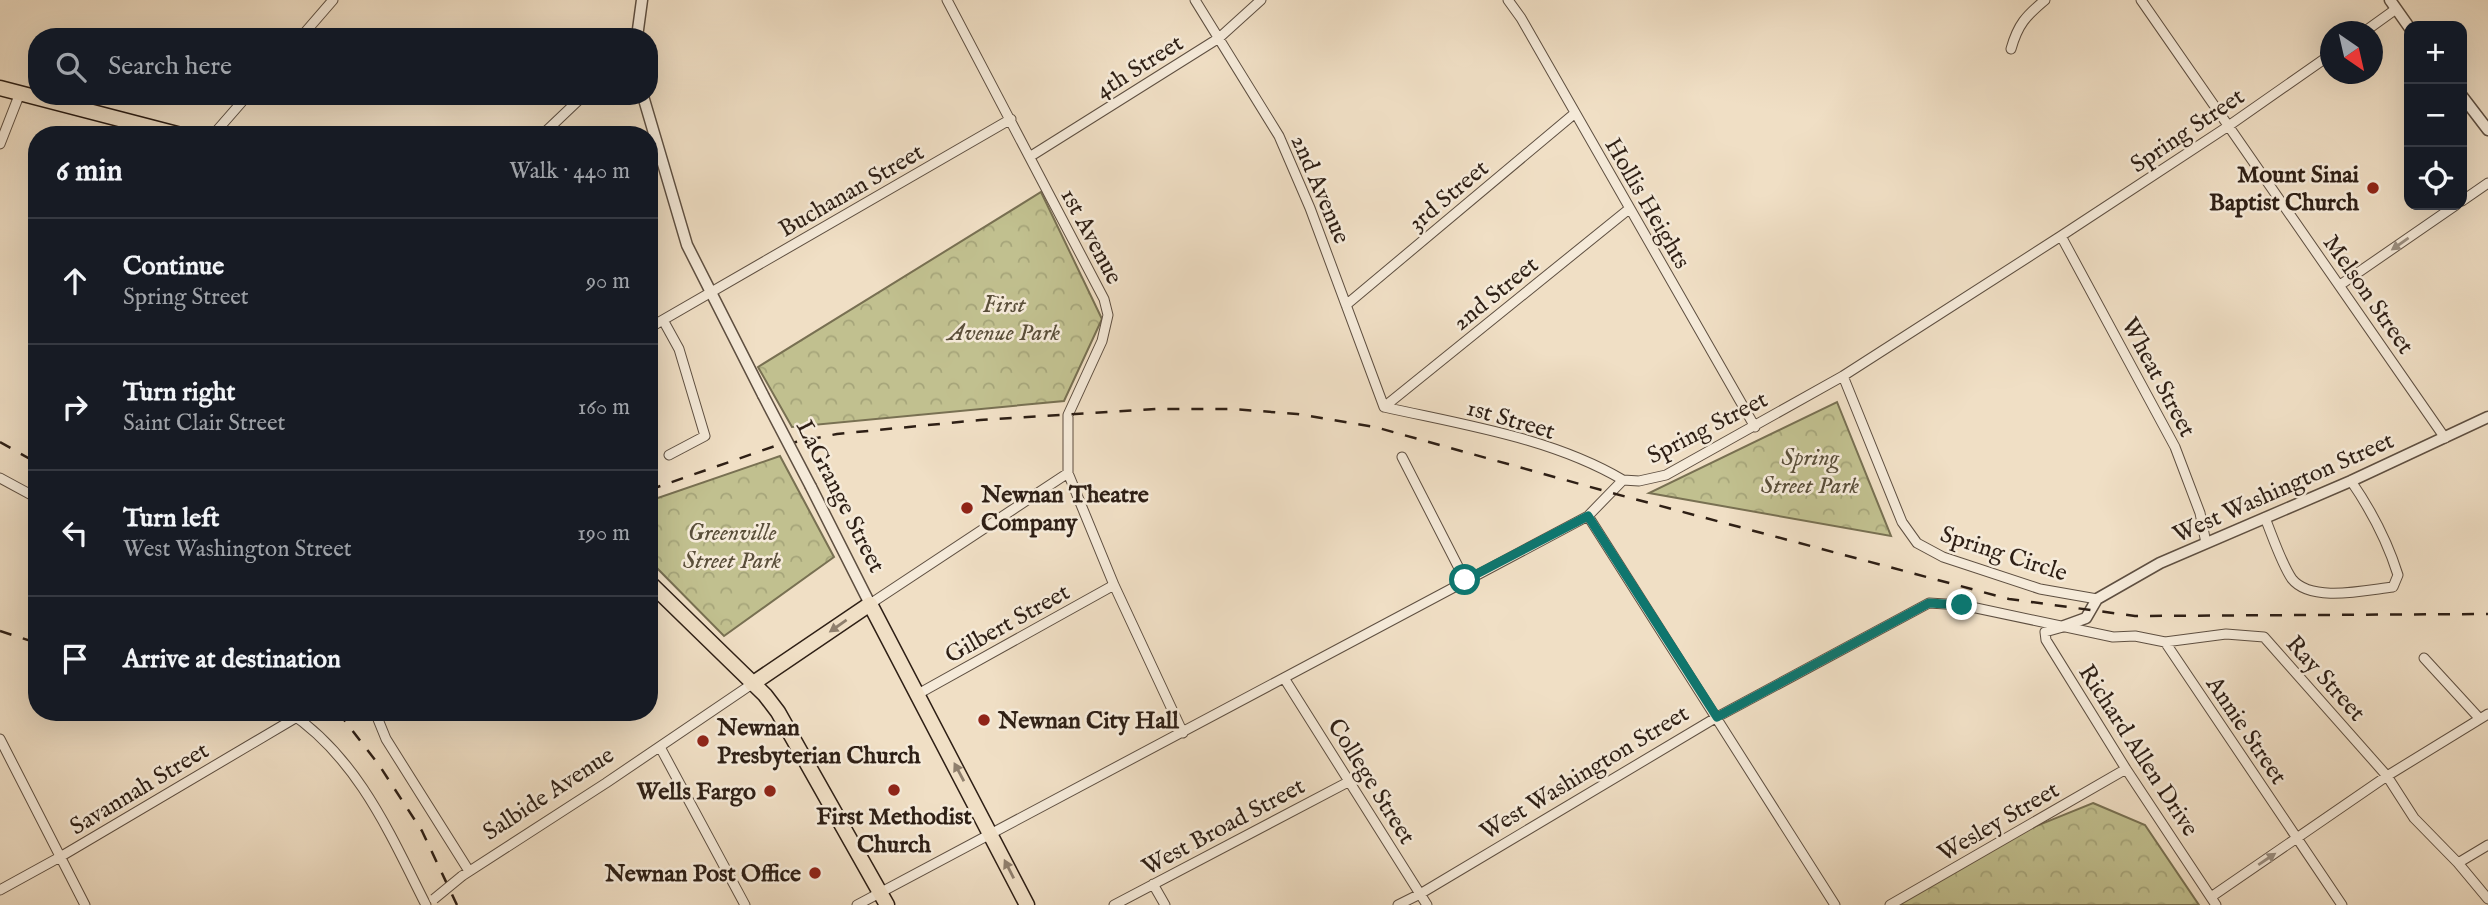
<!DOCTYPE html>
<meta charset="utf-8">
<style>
body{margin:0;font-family:"IM FELL English",serif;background:#20242c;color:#f1f3f6}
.controls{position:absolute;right:21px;top:21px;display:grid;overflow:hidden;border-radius:14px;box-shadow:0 7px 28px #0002}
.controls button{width:63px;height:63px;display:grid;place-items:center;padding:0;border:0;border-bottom:2px solid #363941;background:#171b24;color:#f1f3f6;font:35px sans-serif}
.compass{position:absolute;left:2320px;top:21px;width:63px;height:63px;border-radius:50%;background:#171b24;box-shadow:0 7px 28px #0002;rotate:146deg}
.stop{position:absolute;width:21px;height:21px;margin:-16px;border:5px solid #0f766e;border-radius:50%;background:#fff}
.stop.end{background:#0f766e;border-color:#fff;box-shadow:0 2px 7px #0008}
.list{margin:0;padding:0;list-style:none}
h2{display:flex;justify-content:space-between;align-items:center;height:91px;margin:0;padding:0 28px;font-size:30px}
h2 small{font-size:23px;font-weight:400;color:#9ea1a6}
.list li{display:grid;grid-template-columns:46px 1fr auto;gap:21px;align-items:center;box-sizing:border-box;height:126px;padding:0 28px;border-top:2px solid #363941}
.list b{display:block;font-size:26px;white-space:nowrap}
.list p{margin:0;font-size:23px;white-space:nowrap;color:#9ea1a6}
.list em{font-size:23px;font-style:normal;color:#9ea1a6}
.icon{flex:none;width:38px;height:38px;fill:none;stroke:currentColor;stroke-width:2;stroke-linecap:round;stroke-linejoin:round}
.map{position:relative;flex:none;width:2488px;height:905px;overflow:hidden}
.search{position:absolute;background:#171b24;box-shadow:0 7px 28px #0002;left:28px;top:28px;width:630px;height:77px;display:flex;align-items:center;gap:18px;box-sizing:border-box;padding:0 24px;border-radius:28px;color:#9ea1a6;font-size:26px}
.panel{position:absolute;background:#171b24;box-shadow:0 7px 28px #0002;left:28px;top:126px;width:630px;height:595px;border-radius:28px}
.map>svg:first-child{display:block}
.park{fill:url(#park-crowns);stroke:#787052;stroke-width:2}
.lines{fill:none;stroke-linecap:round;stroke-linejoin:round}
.minor-casing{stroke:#5e4f41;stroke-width:11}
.tertiary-casing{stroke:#5e4f41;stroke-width:13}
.primary-casing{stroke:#2e1f15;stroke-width:17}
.minor{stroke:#f5ead9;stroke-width:9}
.tertiary{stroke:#f5ead9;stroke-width:10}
.primary{stroke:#f0dfc5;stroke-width:14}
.rail{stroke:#2e1f15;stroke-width:2.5;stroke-dasharray:12 12;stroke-linecap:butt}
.minor-bridge-casing{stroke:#5e4f41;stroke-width:11;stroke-linecap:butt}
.tertiary-bridge-casing{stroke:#5e4f41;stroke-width:13;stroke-linecap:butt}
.minor-bridge{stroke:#f5ead9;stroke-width:9}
.tertiary-bridge{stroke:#f5ead9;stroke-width:10}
.oneway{fill:#9b8f81}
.oneway2{fill:#8f7f6d}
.route{stroke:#0f766e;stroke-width:9}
.poi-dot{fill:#8f2418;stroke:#f5ead9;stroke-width:2.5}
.labels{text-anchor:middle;stroke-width:5;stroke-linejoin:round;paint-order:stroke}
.street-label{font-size:24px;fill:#2e1f15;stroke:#f5ead9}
.poi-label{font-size:24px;font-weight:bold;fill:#2e1f15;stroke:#f5ead9;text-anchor:end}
.park-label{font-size:24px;font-style:italic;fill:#5a4f3a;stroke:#f5ead9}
</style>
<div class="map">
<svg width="2488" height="905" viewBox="0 0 2488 905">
<defs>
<pattern id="park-crowns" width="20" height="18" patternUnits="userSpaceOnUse" patternTransform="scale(1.75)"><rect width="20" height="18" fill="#c1c08f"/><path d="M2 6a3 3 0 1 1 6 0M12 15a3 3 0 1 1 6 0" fill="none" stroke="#a6a57a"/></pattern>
</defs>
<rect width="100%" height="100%" fill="#f0dfc5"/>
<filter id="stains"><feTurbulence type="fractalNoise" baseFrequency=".00286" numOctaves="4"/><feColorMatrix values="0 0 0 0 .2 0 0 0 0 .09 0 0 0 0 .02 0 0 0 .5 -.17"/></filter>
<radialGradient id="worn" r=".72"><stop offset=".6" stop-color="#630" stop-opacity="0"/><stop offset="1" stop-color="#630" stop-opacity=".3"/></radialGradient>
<!-- park -->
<path class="park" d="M 1041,192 L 1102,319 L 1064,401 L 792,427 L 758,367 Z
M 1837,402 L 1891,536 L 1649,493 Z
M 780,456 L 834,557 L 724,636 L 649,560 L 649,501 Z
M 2093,803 L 2145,825 L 2199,905 L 1887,905 L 2029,829 Z"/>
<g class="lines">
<defs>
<path id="minor" d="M 947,0 L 1104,299 L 1108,315 L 1102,341 L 1068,415 L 1068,473 L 1114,585 L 1183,733
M 1195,0 L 1279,136 L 1310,208 L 1384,407
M 1508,0 L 1521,18 L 1755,427
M 2141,0 L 2445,438
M 2364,32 L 2396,9
M 301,37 L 333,0
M 2011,49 C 2018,24 2026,16 2045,0
M 213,135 L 247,96
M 542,135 L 583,96
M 0,144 L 20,93
M 1031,156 L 1219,38 L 1261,0
M 2462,201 L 2488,183
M 2061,236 L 2175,447 L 2200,513 L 2206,543
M 2340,285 L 2456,205
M 1346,305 L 1574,114
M 663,320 L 679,349 L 705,436 L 669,455
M 649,328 L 1011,119
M 1843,376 L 1902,522 L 1917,543 L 1943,557 L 2040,589 L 2097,599
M 1384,407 L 1629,209
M 1384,407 C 1464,425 1552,438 1623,480
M 1402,457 L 1465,580
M 0,478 L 37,498
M 1588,516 L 1835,905
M 2265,518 C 2272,535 2282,565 2292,579 C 2311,603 2366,590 2393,587 L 2398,575 C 2387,540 2371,510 2351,481
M 870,604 L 1068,473
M 2063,627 L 2045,632 L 2046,640 L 2126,769 L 2216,905
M 2165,642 L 2342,905
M 2424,658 L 2480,719
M 1284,678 L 1427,905
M 918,694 L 1114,585
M 289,712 C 358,758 390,834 426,905
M 375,712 L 386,739 L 469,871
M 0,739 L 85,905
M 660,747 L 745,905
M 2458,863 L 2488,845
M 462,876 L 606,783 L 752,684
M 1153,884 L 1165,905
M 0,890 L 60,857 L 297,717
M 2211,897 L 2387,776 L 2488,714
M 857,905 L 1588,516 L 1623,480 L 1639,481 L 1666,475 L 1843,376 L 2061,236 L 2227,127 L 2330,55
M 1114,905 L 1350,781
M 1398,905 L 1420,894 L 1717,717 L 1929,603 L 1962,605 L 2113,637 L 2135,636 L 2165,642 L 2226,634 L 2264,637 L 2387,776 L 2414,818 L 2458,863 L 2488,899
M 1890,905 L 2126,769"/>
<path id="tertiary" d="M 2390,0 L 2409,27
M 637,37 L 642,0
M 643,96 L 687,245 L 763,395
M 2462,96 L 2488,130
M 811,487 L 870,604
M 2064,626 L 2086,618 L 2097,599 L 2160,563 L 2351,481 L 2488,417"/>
<path id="primary" d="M 0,88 L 181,135
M 649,582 L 765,695 L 778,712 L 887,905
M 752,684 L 870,604 L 1027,905"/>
</defs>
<!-- minor casing -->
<use href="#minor" class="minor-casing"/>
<!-- tertiary casing -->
<use href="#tertiary" class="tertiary-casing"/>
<!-- primary casing -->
<use href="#primary" class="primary-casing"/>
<!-- minor -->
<use href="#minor" class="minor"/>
<!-- tertiary -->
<use href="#tertiary" class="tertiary"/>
<!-- primary -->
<use href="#primary" class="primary"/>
<!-- rail -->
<path class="rail" d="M 0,442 L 37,463
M 649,490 L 775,446 L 837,434 L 980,420 L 1157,409 L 1233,409 L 1297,414 L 1375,427 L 1612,493 L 2009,599 L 2135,616 L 2488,614
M 0,631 L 37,643
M 338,712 L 379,765 L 422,831 L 457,905"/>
<defs>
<path id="minor-bridge" d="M 434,899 L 462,876"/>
<path id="tertiary-bridge" d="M 763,395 L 811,487"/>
</defs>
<!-- minor-bridge casing -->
<use href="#minor-bridge" class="minor-bridge-casing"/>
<!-- tertiary-bridge casing -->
<use href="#tertiary-bridge" class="tertiary-bridge-casing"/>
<!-- minor-bridge -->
<use href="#minor-bridge" class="minor-bridge"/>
<!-- tertiary-bridge -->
<use href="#tertiary-bridge" class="tertiary-bridge"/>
</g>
<!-- one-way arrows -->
<defs><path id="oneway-solid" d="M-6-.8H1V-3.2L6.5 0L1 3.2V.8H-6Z" transform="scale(1.75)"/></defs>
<g class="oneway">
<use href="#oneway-solid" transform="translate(2400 244) rotate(145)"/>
<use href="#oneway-solid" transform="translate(2267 859) rotate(-34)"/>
</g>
<g class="oneway2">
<use href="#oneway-solid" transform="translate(838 626) rotate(145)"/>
<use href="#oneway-solid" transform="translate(959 772) rotate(-118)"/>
<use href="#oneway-solid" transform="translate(1009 869) rotate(-117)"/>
</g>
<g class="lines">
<!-- route -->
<path class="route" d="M 1465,580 L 1588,516 L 1717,717 L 1929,603 L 1962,605"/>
</g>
<!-- markers -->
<g class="poi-dot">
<circle cx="2373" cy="188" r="7"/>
<circle cx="967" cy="508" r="7"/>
<circle cx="984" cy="720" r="7"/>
<circle cx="703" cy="741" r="7"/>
<circle cx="894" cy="790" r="7"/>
<circle cx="770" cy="791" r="7"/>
<circle cx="815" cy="873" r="7"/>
</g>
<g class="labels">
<!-- street labels -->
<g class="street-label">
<text transform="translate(1139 66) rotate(-32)" y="8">4th Street</text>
<text transform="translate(2187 130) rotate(-34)" y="8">Spring Street</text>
<text transform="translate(1321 189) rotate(67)" y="8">2nd Avenue</text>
<text transform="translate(851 190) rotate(-30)" y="8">Buchanan Street</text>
<text transform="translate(1448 195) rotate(-40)" y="8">3rd Street</text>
<text transform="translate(1648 203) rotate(60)" y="8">Hollis Heights</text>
<text transform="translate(1092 236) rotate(62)" y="8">1st Avenue</text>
<text transform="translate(1495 293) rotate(-39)" y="8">2nd Street</text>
<text transform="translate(2369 294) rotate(55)" y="8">Melson Street</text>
<text transform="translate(2159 377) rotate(62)" y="8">Wheat Street</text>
<text transform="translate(1511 419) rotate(16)" y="8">1st Street</text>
<text transform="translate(1707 427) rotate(-27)" y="8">Spring Street</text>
<text transform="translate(2283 487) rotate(-24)" y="8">West Washington Street</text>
<text transform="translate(841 496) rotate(63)" y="8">LaGrange Street</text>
<text transform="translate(2004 553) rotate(18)" y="8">Spring Circle</text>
<text transform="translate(1007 623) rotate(-29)" y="8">Gilbert Street</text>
<text transform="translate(2326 678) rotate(48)" y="8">Ray Street</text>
<text transform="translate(2247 730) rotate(56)" y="8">Annie Street</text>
<text transform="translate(2139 750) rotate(57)" y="8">Richard Allen Drive</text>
<text transform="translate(1584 772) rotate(-31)" y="8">West Washington Street</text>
<text transform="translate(1372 781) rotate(58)" y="8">College Street</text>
<text transform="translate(139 788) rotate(-31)" y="8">Savannah Street</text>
<text transform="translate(548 793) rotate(-33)" y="8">Salbide Avenue</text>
<text transform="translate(1998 821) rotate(-30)" y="8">Wesley Street</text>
<text transform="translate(1223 826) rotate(-28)" y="8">West Broad Street</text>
</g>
<!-- poi labels -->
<g class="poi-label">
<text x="2359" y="182">Mount Sinai<tspan x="2359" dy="28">Baptist Church</tspan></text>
<text x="981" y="502" text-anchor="start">Newnan Theatre<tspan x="981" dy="28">Company</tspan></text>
<text x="998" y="728" text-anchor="start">Newnan City Hall</text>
<text x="717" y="735" text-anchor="start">Newnan<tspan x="717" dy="28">Presbyterian Church</tspan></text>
<text x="756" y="799">Wells Fargo</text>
<text x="894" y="824" text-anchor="middle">First Methodist<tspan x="894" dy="28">Church</tspan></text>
<text x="801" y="881">Newnan Post Office</text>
</g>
<!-- park labels -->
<g class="park-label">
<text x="1004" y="312">First<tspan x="1004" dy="28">Avenue Park</tspan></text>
<text x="1810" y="465">Spring<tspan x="1810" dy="28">Street Park</tspan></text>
<text x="732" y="540">Greenville<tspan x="732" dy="28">Street Park</tspan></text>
</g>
</g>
<rect width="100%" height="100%" filter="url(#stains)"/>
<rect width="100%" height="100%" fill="url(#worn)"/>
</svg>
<div class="controls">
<button>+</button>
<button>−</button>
<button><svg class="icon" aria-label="locate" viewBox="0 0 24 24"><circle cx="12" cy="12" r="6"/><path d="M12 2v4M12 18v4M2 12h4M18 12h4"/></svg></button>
</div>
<svg class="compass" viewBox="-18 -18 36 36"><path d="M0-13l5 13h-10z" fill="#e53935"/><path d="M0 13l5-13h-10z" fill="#9ea1a6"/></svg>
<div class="stop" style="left:1465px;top:580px"></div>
<div class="stop end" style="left:1962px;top:605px"></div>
<div class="search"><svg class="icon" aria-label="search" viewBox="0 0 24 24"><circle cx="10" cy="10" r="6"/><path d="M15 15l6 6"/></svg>Search here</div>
<section class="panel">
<h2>6 min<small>Walk · 440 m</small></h2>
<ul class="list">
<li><svg class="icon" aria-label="ahead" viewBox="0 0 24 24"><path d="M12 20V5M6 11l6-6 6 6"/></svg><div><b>Continue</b><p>Spring Street</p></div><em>90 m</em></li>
<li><svg class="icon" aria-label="right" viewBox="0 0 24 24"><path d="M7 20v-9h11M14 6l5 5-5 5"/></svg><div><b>Turn right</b><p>Saint Clair Street</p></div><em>160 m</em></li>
<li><svg class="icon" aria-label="left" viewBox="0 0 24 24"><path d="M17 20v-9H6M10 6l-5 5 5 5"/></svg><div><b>Turn left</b><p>West Washington Street</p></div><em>190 m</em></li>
<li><svg class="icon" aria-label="arrive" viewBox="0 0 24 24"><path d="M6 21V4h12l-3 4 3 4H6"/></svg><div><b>Arrive at destination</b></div></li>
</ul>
</section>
</div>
